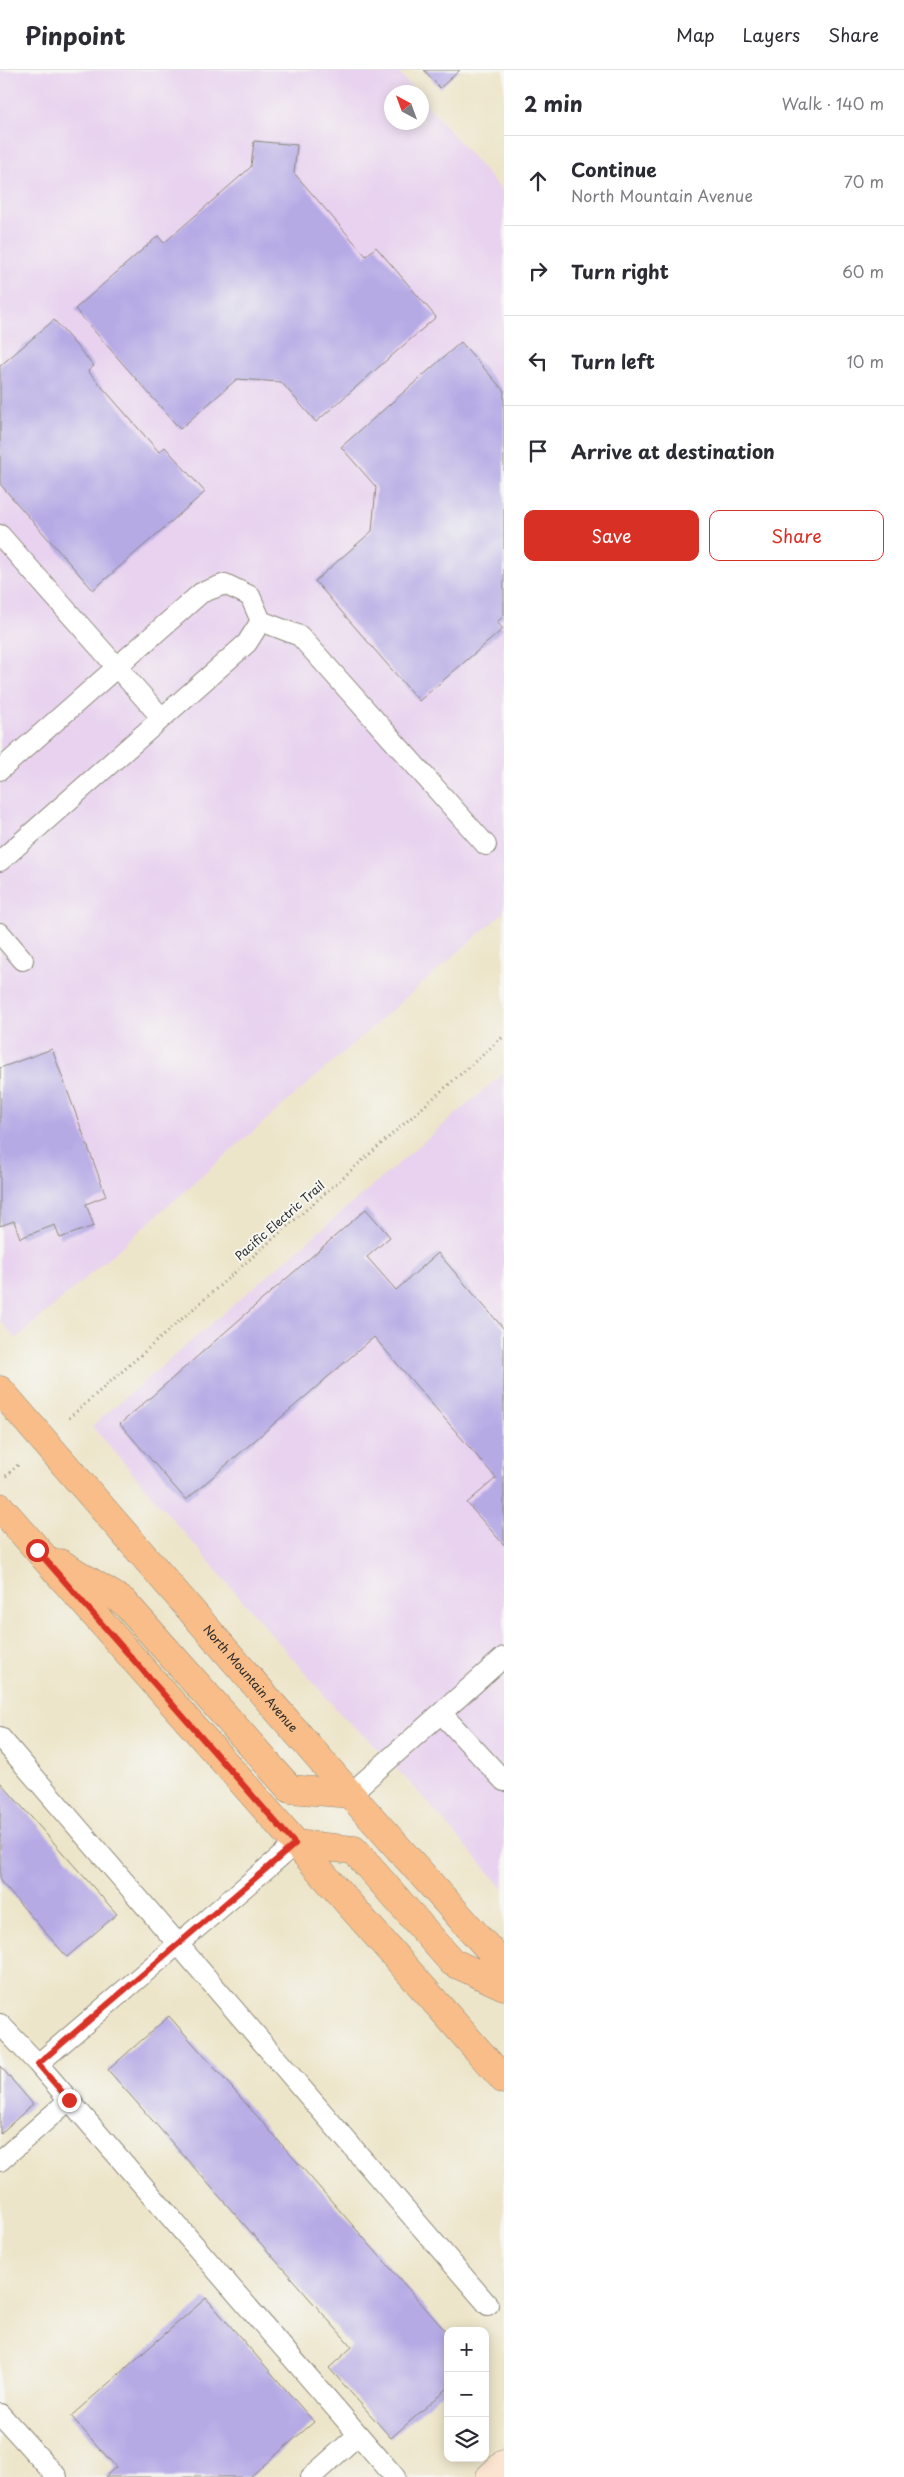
<!DOCTYPE html>
<meta charset="utf-8">
<style>
body{margin:0;font-family:"Playpen Sans",sans-serif;background:#f7f7f7;color:#2b2b33}
.controls{position:absolute;right:15px;bottom:15px;display:grid;overflow:hidden;border-radius:10px;box-shadow:0 2px 12px #0003}
.controls button{width:45px;height:45px;display:grid;place-items:center;padding:0;border:0;border-bottom:1px solid #e1e1e2;background:#fff;color:#2b2b33;font:25px sans-serif}
.compass{position:absolute;left:384px;top:15px;width:45px;height:45px;border-radius:50%;background:#fff;box-shadow:0 2px 12px #0003;rotate:319deg}
.stop{position:absolute;width:15px;height:15px;margin:-11px;border:4px solid #d93025;border-radius:50%;background:#fff}
.stop.end{background:#d93025;border-color:#fff;box-shadow:0 1px 5px #0008}
.list{margin:0;padding:0;list-style:none}
h2{display:flex;justify-content:space-between;align-items:center;height:65px;margin:0;padding:0 20px;font-size:21px}
h2 small{font-size:16px;font-weight:400;color:#7c7c81}
.list li{display:grid;grid-template-columns:32px 1fr auto;gap:15px;align-items:center;box-sizing:border-box;height:90px;padding:0 20px;border-top:1px solid #e1e1e2}
.list b{display:block;font-size:19px;white-space:nowrap}
.list p{margin:0;font-size:16px;white-space:nowrap;color:#7c7c81}
.list em{font-size:16px;font-style:normal;color:#7c7c81}
.actions{display:flex;gap:10px;padding:15px 20px}
.actions a{flex:1;padding:11px 0;border:1px solid #d93025;border-radius:10px;text-align:center;font-size:18px;color:#d93025}
.actions .main{background:#d93025;color:#fff}
.icon{flex:none;width:28px;height:28px;fill:none;stroke:currentColor;stroke-width:2;stroke-linecap:round;stroke-linejoin:round}
.map{position:relative;flex:none;width:504px;height:2407px;overflow:hidden}
header{display:flex;align-items:center;gap:30px;box-sizing:border-box;height:70px;padding:0 25px;background:#fff;border-bottom:1px solid #e1e1e2}
header strong{font-size:24px}
nav{display:flex;gap:28px;margin-inline-start:auto;font-size:18px}
main{display:flex}
aside{flex:1;background:#fff}
.map>svg:first-child{display:block}
.built{fill:#e8d2ef}
.building{fill:#b6aae5}
.lines{fill:none;stroke-linecap:round;stroke-linejoin:round}
.lane-casing{stroke:#8c887a;stroke-width:22}
.secondary-casing{stroke:#8c887a;stroke-width:29}
.primary-casing{stroke:#8c887a;stroke-width:29}
.path{stroke:#8c887a;stroke-width:3;stroke-dasharray:1 4;stroke-linecap:butt}
.lane{stroke:#fff;stroke-width:20}
.secondary{stroke:#fce5d0;stroke-width:28}
.primary{stroke:#f8bd89;stroke-width:28}
.route{stroke:#d93025;stroke-width:6}
.labels{text-anchor:middle;stroke-width:4;stroke-linejoin:round;paint-order:stroke}
.street-label{font-size:12px;fill:#2b2b2b;stroke:#f6f6f2}
</style>
<header>
<strong>Pinpoint</strong>
<nav><a>Map</a><a>Layers</a><a>Share</a></nav>
</header>
<main>
<div class="map">
<svg width="504" height="2407" viewBox="0 0 504 2407">
<rect width="100%" height="100%" fill="#f6f6f2"/>
<filter id="ink" filterUnits="userSpaceOnUse"><feTurbulence type="fractalNoise" baseFrequency=".02" numOctaves="2"/><feDisplacementMap in="SourceGraphic" scale="10" xChannelSelector="R" yChannelSelector="G"/><feConvolveMatrix kernelMatrix="1 2 1 2 8 2 1 2 1" color-interpolation-filters="sRGB"/></filter>
<filter id="wash" filterUnits="userSpaceOnUse"><feTurbulence type="fractalNoise" baseFrequency=".0096" numOctaves="4" result="noise"/><feDisplacementMap in="SourceGraphic" scale="20" xChannelSelector="R" yChannelSelector="G"/><feGaussianBlur stdDeviation="1.12" result="paint"/><feColorMatrix in="noise" values="0 0 0 0 0 0 0 0 0 0 0 0 0 0 0 0 0 1.4 0 .05"/><feComposite in="paint" operator="in"/></filter>
<g filter="url(#wash)">
<rect width="100%" height="100%" fill="#ede5c9"/>
<!-- built -->
<path class="built" d="M 0,0 L 396,0 L 416,22 L 392,22 L 392,52 L 422,52 L 422,29 L 504,123 L 504,842 L 16,1269 L 0,1250 Z
M 504,1003 L 504,1819 L 412,1715 L 366,1667 L 343,1647 L 92,1356 Z"/>
<g id="blocks">
<!-- building -->
<path class="building" d="M 424,0 L 460,0 L 440,18 Z
M 254,71 L 297,75 L 294,103 L 366,186 L 376,177 L 436,247 L 316,352 L 281,312 L 237,309 L 180,359 L 75,239 L 158,166 L 164,173 L 251,97 Z
M 54,250 L 94,296 L 88,301 L 159,382 L 165,377 L 205,422 L 93,520 L 0,414 L 0,296 Z
M 461,272 L 504,321 L 504,546 L 497,552 L 503,559 L 419,631 L 315,511 L 372,461 L 376,417 L 341,377 Z
M 52,979 L 106,1126 L 86,1134 L 94,1156 L 60,1168 L 55,1155 L 20,1168 L 14,1151 L 0,1156 L 0,998 Z
M 366,1139 L 390,1167 L 367,1187 L 396,1220 L 438,1183 L 504,1259 L 504,1475 L 467,1433 L 496,1408 L 374,1267 L 186,1430 L 120,1354 Z
M 0,1712 L 117,1844 L 67,1887 L 0,1811 Z
M 169,1946 L 448,2264 L 448,2318 L 391,2368 L 329,2298 L 352,2277 L 108,2000 Z
M 0,1996 L 33,2034 L 0,2064 Z
M 206,2228 L 314,2352 L 250,2407 L 105,2407 L 116,2397 L 71,2346 Z"/>
</g>
</g>
<g filter="url(#ink)">
<use href="#blocks" fill-opacity="0" stroke="#8c887a" stroke-width="1"/>
<g class="lines">
<defs>
<path id="lane" d="M 0,465 L 161,647
M 261,551 L 300,566 L 486,775
M 0,700 L 201,523 L 225,514 L 250,526 L 261,551 L 247,573 L 0,791
M 0,863 L 23,890
M 442,1644 L 504,1711
M 0,1667 L 488,2235
M 350,1724 L 504,1587
M 0,1954 L 38,1994 L 395,2407
M 38,1994 L 295,1774
M 0,2091 L 69,2030
M 0,2344 L 57,2407
M 311,2407 L 358,2365"/>
<path id="secondary" d="M 490,2407 L 504,2394"/>
<g id="primary">
<path id="s1" d="M 0,1320 L 350,1724 L 504,1896"/>
<path d="M 0,1437 L 504,2010"/>
<path d="M 60,1493 L 124,1532 L 290,1719 L 350,1724"/>
<path d="M 295,1774 L 354,1780 L 452,1892 L 504,1916"/>
</g>
</defs>
<!-- lane casing -->
<use href="#lane" class="lane-casing"/>
<!-- secondary casing -->
<use href="#secondary" class="secondary-casing"/>
<!-- primary casing -->
<use href="#primary" class="primary-casing"/>
<!-- path -->
<path class="path" d="M 69,1348 L 504,966
M 6,1406 L 20,1393"/>
<!-- lane -->
<use href="#lane" class="lane"/>
<!-- secondary -->
<use href="#secondary" class="secondary"/>
<!-- primary -->
<use href="#primary" class="primary"/>
</g>
</g>
<g class="lines" filter="url(#ink)">
<!-- route -->
<path class="route" d="M 37,1480 L 295,1774 L 38,1994 L 69,2030"/>
</g>
<g class="labels">
<!-- street labels -->
<g class="street-label">
<text transform="translate(280 1151) rotate(-41)" y="4">Pacific Electric Trail</text>
<text dy="4" stroke="none"><textPath href="#s1" startOffset="382">North Mountain Avenue</textPath></text>
</g>
</g>
</svg>
<div class="controls">
<button>+</button>
<button>−</button>
<button><svg class="icon" aria-label="layers" viewBox="0 0 24 24"><path d="M12 4l9 5-9 5-9-5zM3 14l9 5 9-5"/></svg></button>
</div>
<svg class="compass" viewBox="-18 -18 36 36"><path d="M0-13l5 13h-10z" fill="#e53935"/><path d="M0 13l5-13h-10z" fill="#7c7c81"/></svg>
<div class="stop" style="left:37px;top:1480px"></div>
<div class="stop end" style="left:69px;top:2030px"></div>
</div>
<aside>
<h2>2 min<small>Walk · 140 m</small></h2>
<ul class="list">
<li><svg class="icon" aria-label="ahead" viewBox="0 0 24 24"><path d="M12 20V5M6 11l6-6 6 6"/></svg><div><b>Continue</b><p>North Mountain Avenue</p></div><em>70 m</em></li>
<li><svg class="icon" aria-label="right" viewBox="0 0 24 24"><path d="M7 20v-9h11M14 6l5 5-5 5"/></svg><div><b>Turn right</b></div><em>60 m</em></li>
<li><svg class="icon" aria-label="left" viewBox="0 0 24 24"><path d="M17 20v-9H6M10 6l-5 5 5 5"/></svg><div><b>Turn left</b></div><em>10 m</em></li>
<li><svg class="icon" aria-label="arrive" viewBox="0 0 24 24"><path d="M6 21V4h12l-3 4 3 4H6"/></svg><div><b>Arrive at destination</b></div></li>
</ul>
<div class="actions"><a class="main">Save</a><a>Share</a></div>
</aside>
</main>
